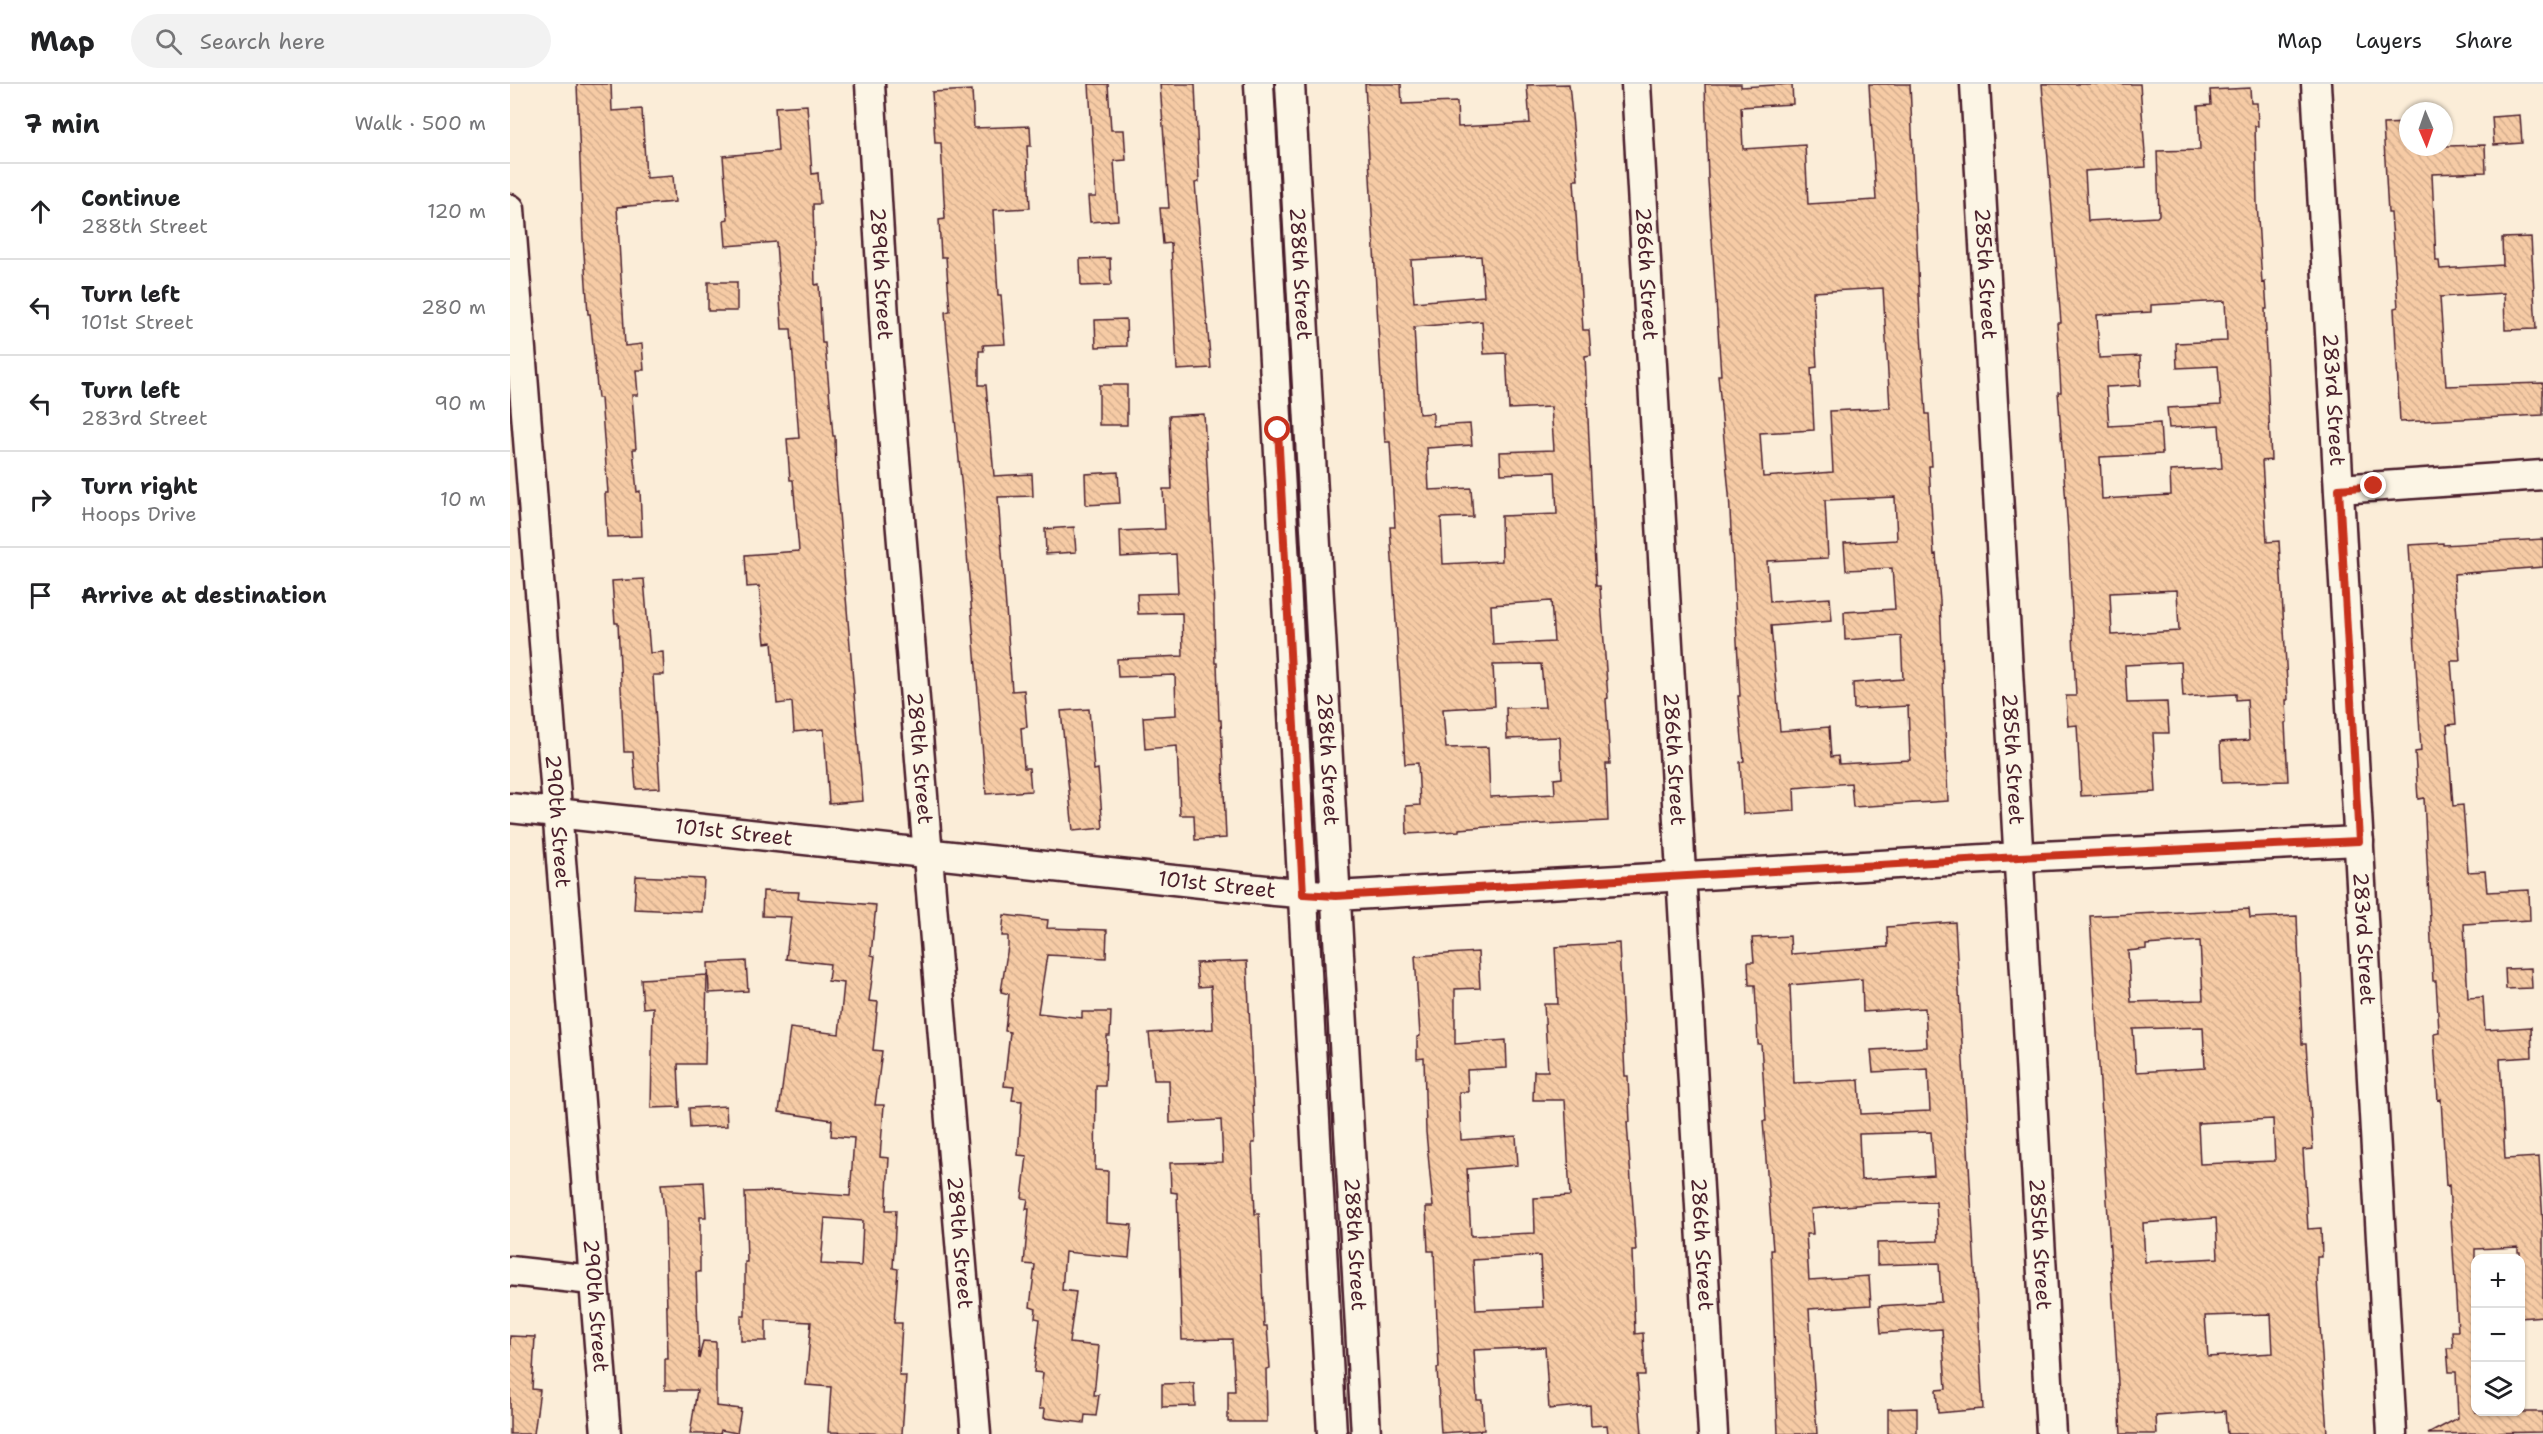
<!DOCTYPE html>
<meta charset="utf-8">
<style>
body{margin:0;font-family:"Shantell Sans",sans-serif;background:#f2f2f2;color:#202124}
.controls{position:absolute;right:18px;bottom:18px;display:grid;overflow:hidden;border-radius:12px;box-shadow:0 2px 4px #0004}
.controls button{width:54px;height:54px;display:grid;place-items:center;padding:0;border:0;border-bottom:2px solid #e0e0e0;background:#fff;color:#202124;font:30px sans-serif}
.compass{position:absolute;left:1889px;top:18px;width:54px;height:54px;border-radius:50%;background:#fff;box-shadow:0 2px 4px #0004;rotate:178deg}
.stop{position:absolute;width:18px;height:18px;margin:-14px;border:4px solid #c8321e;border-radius:50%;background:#fff}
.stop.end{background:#c8321e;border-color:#fff;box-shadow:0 2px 6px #0008}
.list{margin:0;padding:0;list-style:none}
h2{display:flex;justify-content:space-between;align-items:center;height:78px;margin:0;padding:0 24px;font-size:26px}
h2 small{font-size:20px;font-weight:400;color:#757577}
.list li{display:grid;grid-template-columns:39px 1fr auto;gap:18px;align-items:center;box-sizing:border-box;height:96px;padding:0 24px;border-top:2px solid #e0e0e0}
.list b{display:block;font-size:22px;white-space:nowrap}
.list p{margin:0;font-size:20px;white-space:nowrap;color:#757577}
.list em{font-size:20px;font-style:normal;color:#757577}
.icon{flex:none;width:33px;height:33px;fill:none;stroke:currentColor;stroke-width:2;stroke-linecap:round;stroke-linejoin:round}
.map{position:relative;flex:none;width:2033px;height:1350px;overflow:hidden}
header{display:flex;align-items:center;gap:36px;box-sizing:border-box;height:84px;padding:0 30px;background:#fff;border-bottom:2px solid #e0e0e0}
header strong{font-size:28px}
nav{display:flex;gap:33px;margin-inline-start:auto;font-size:21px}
.search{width:420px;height:54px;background:#f2f2f2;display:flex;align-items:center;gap:15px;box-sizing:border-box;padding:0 21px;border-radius:33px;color:#757577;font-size:22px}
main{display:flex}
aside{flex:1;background:#fff}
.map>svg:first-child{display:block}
.building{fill:url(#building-back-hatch);stroke:#4a1f2b;stroke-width:1.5;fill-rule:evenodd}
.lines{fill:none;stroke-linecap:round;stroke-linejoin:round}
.minor-casing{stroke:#4a1f2b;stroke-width:33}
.minor{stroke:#fcf5e5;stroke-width:28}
.route{stroke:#c8321e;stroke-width:8}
.labels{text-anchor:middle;stroke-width:4.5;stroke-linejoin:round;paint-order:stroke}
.street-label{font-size:21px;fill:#4a1f2b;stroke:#fcf5e5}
</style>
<header>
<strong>Map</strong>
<div class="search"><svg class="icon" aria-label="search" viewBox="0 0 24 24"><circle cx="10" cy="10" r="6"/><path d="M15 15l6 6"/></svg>Search here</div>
<nav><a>Map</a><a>Layers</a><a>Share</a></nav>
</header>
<main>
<aside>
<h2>7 min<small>Walk · 500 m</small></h2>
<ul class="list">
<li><svg class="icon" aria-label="ahead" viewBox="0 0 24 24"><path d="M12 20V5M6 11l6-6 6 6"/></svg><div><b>Continue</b><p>288th Street</p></div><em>120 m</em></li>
<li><svg class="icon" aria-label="left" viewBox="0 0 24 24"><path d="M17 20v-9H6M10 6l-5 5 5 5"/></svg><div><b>Turn left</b><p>101st Street</p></div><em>280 m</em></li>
<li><svg class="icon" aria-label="left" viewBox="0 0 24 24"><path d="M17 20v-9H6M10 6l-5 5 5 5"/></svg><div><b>Turn left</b><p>283rd Street</p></div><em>90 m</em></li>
<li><svg class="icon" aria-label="right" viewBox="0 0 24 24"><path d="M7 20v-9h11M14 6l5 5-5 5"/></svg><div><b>Turn right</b><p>Hoops Drive</p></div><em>10 m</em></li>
<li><svg class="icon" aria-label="arrive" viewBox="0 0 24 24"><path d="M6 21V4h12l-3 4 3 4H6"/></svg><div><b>Arrive at destination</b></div></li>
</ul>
</aside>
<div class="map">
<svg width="2033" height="1350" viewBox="0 0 2033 1350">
<defs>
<pattern id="building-back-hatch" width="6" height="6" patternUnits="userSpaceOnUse" patternTransform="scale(1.5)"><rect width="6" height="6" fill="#f6cba5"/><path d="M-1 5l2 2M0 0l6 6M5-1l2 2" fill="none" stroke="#d4ae8e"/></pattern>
</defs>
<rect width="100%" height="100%" fill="#fbedd8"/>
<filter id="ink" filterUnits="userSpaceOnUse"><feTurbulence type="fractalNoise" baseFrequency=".0167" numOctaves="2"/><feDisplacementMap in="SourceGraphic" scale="12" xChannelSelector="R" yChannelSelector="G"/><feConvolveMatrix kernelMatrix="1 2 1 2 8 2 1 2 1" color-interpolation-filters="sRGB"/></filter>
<g filter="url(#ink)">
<!-- building -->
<path class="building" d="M 67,0 L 101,0 L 102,27 L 132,25 L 136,94 L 163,92 L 165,118 L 107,123 L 115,262 L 132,260 L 134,286 L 126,286 L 128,311 L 122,311 L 126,365 L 123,365 L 127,408 L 130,407 L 132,452 L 97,453 L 95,409 L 98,409 L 91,314 L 88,314 L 80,230 L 78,230 L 73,154 Z
M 579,0 L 598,0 L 601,46 L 614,46 L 616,76 L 604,77 L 608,136 L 580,138 L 578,113 L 586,113 Z
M 650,0 L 685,0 L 689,98 L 685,99 L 701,284 L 667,286 L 661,159 L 653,160 L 650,124 L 659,124 Z
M 855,0 L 891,0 L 892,20 L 947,18 L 948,43 L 1020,39 L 1017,1 L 1059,0 L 1068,96 L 1064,96 L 1073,246 L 1079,246 L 1081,271 L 1075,272 L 1086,502 L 1090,502 L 1098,614 L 1096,615 L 1100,680 L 1096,680 L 1098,737 L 989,742 L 949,745 L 949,747 L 897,750 L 896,722 L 910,721 L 908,679 L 895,680 L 880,443 L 885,443 L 880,358 L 875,358 L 871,295 ZM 971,172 L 974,212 L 904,218 L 901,176 ZM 972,237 L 974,270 L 996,269 L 999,325 L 1041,323 L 1044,366 L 990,368 L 991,390 L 1045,388 L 1047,430 L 991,432 L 992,477 L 933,480 L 931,434 L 963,433 L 961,404 L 919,406 L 917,364 L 962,361 L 960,340 L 923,342 L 923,329 L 909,330 L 904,243 ZM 1041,517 L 1044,558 L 983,561 L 981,521 ZM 1031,580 L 1035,623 L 996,624 L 997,655 L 1050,653 L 1052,694 L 1044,695 L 1045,710 L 980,713 L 978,663 L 936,664 L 933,625 L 985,622 L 983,581 Z
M 1195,0 L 1231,0 L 1231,3 L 1282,0 L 1283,20 L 1231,23 L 1233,65 L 1295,61 L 1298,120 L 1366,116 L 1359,0 L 1400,0 L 1410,233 L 1416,330 L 1419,330 L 1422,382 L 1419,382 L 1424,471 L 1426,470 L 1430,517 L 1438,717 L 1343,723 L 1341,699 L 1284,704 L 1285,727 L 1233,730 L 1230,678 L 1234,677 L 1228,612 L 1230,612 L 1219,409 L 1208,291 L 1211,291 L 1198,96 ZM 1373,204 L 1380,324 L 1320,327 L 1323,388 L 1253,393 L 1250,349 L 1304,346 L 1301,284 L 1307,283 L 1303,208 ZM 1385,413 L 1387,456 L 1334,459 L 1336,486 L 1382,484 L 1385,525 L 1334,528 L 1335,556 L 1391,552 L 1393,595 L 1343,599 L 1344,625 L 1398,622 L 1400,676 L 1329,680 L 1328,672 L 1321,673 L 1319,643 L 1270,647 L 1261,542 L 1322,537 L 1320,514 L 1260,518 L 1257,477 L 1318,474 L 1315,416 Z
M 1532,0 L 1630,0 L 1636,83 L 1575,87 L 1578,137 L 1647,133 L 1649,131 L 1647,67 L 1690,66 L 1688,22 L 1701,21 L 1700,6 L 1740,4 L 1741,19 L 1747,19 L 1748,42 L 1745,42 L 1747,119 L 1752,199 L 1755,198 L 1757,225 L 1755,225 L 1756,248 L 1755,248 L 1761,376 L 1752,377 L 1757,458 L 1769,457 L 1778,616 L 1776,616 L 1777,638 L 1775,639 L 1778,697 L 1712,699 L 1710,658 L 1739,656 L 1737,615 L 1726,616 L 1726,610 L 1673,613 L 1671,578 L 1615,581 L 1617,619 L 1657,618 L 1659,649 L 1643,649 L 1646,708 L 1571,712 L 1567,641 L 1558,642 L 1556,612 L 1566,612 L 1558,448 L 1548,308 L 1551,308 L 1547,239 L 1551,239 ZM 1715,217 L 1717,257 L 1666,259 L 1667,284 L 1708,282 L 1711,321 L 1657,324 L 1659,344 L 1709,341 L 1712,384 L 1660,387 L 1661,411 L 1592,415 L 1590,373 L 1652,370 L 1650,339 L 1599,342 L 1596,303 L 1631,301 L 1630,272 L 1589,274 L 1587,231 L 1641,228 L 1641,221 ZM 1667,506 L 1669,547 L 1602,551 L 1600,509 Z
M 462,6 L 464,44 L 520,42 L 521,62 L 517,62 L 520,124 L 483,126 L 488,211 L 491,211 L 495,260 L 473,261 L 474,267 L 469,267 L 469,301 L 476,301 L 484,392 L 522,390 L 523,412 L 488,413 L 502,607 L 514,606 L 517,643 L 511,644 L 514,684 L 519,684 L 521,707 L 476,710 L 452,406 L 438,264 L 435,228 L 440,227 L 436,173 L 431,173 L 429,136 L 435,135 L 431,59 L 425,59 L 422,8 Z
M 297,21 L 302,90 L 308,89 L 310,120 L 303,120 L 305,201 L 309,200 L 312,259 L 315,259 L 323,352 L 325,352 L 326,393 L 353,717 L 319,720 L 314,645 L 284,648 L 282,618 L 267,620 L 262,558 L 255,559 L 249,502 L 237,503 L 235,471 L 289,467 L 283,396 L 280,396 L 277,355 L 289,354 L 281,245 L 272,245 L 266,158 L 216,162 L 214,136 L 218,135 L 213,72 L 268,67 L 265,23 Z
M 2010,31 L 2012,59 L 1984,61 L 1982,33 Z
M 1898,39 L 1898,63 L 1975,61 L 1976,88 L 1922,90 L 1926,177 L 1929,177 L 1930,185 L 1993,181 L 1992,154 L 2021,153 L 2026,245 L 1995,246 L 1994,209 L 1930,213 L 1936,302 L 2033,299 L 2033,331 L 1890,338 L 1884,224 L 1888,223 L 1881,129 L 1878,129 L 1873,40 Z
M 600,174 L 601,201 L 571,202 L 570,175 Z
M 198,198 L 227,198 L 227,227 L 198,227 Z
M 616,235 L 617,262 L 586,263 L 585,236 Z
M 589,301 L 617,301 L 617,341 L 589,341 Z
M 694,330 L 703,489 L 705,579 L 707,579 L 709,636 L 711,636 L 716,754 L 685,756 L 684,731 L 670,731 L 667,662 L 635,665 L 633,633 L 666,631 L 665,591 L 608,593 L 607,575 L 673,572 L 672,529 L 628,530 L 627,510 L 668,509 L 666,470 L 611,473 L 610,447 L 655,445 L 653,405 L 662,405 L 659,332 Z
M 608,388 L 610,419 L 576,421 L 575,390 Z
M 564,443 L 566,468 L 536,470 L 535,445 Z
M 2033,455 L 2033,483 L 1944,490 L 1950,577 L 1941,577 L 1946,640 L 1937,641 L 1943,722 L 1953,721 L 1958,788 L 1975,787 L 1977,808 L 2019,806 L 2020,836 L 1954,840 L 1958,914 L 1973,913 L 1975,946 L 2021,943 L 2022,973 L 1990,975 L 1995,1075 L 2029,1073 L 2033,1139 L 2033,1232 L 2010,1234 L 2010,1168 L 2008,1168 L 2008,1163 L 1965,1165 L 1965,1328 L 2033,1328 L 2033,1348 L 1918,1350 L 1948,1334 L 1946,1288 L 1939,1288 L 1937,1264 L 1943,1264 L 1942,1247 L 1948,1247 L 1939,1101 L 1936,1102 L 1931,1015 L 1928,1016 L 1925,971 L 1924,949 L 1929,948 L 1926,897 L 1923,897 L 1914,714 L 1908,715 L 1905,668 L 1911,667 L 1899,461 L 1933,459 L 1933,461 Z
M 134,495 L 140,569 L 153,568 L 154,591 L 143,591 L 150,704 L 126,705 L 123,668 L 114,668 L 108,539 L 105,539 L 102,497 Z
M 579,625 L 584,686 L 588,685 L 593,744 L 563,747 L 551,627 Z
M 126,792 L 194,795 L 192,828 L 124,825 Z
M 253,807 L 289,808 L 288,815 L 366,821 L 361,871 L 365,872 L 359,917 L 368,918 L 363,966 L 372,967 L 365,1021 L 374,1021 L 370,1073 L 379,1074 L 376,1126 L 386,1126 L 383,1184 L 388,1185 L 384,1239 L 392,1239 L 389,1292 L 396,1292 L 392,1350 L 318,1348 L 321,1303 L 296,1301 L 301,1238 L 256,1236 L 256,1257 L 231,1257 L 231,1232 L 235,1232 L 235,1178 L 237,1178 L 235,1108 L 267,1107 L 340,1112 L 344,1054 L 321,1052 L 322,1036 L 269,1028 L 280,944 L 329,950 L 334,899 L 318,897 L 320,880 L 276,875 L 281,833 L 252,832 ZM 315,1134 L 353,1137 L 351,1182 L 311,1180 Z
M 1739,825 L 1740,834 L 1787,832 L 1792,960 L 1796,960 L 1803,1065 L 1793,1066 L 1798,1145 L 1811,1144 L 1812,1173 L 1807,1173 L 1807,1195 L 1817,1350 L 1717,1350 L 1715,1327 L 1646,1332 L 1647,1350 L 1611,1350 L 1580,832 ZM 1690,857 L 1693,916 L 1621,918 L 1618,867 L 1636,865 L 1636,861 ZM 1693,943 L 1695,984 L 1626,988 L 1623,945 ZM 1763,1035 L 1765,1077 L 1690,1080 L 1688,1039 ZM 1706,1134 L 1708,1174 L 1635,1178 L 1633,1139 ZM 1761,1230 L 1763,1269 L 1698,1273 L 1695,1232 Z
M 494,831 L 538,836 L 537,844 L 597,846 L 596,874 L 537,871 L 528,929 L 572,934 L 572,928 L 601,928 L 600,952 L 597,952 L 595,1002 L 586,1002 L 585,1086 L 598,1087 L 597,1139 L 622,1141 L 619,1174 L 555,1168 L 552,1206 L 566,1208 L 559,1259 L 589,1262 L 584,1311 L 589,1311 L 586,1332 L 575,1331 L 574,1339 L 534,1334 L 535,1325 L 529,1325 L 533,1289 L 524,1288 L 530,1235 L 525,1234 L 526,1225 L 520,1223 L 525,1181 L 514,1180 L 519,1125 L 516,1125 L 518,1115 L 512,1114 L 517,1072 L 508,1071 L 512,1017 L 502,1016 L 504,1003 L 494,1002 L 500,948 L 495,947 L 499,910 L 491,908 L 498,862 L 498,852 L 492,852 Z
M 1445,838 L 1473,1325 L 1428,1329 L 1426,1306 L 1436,1305 L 1432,1245 L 1371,1249 L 1369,1222 L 1431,1218 L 1429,1179 L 1367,1181 L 1367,1159 L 1428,1157 L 1426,1118 L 1369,1119 L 1301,1125 L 1303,1150 L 1296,1150 L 1299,1196 L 1359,1192 L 1361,1221 L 1299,1225 L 1307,1350 L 1268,1350 L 1261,1166 L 1263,1166 L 1253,1037 L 1256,1037 L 1251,960 L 1248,960 L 1245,901 L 1239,901 L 1238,878 L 1244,878 L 1242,854 L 1280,852 L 1281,870 L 1378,863 L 1377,843 ZM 1352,895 L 1353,928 L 1415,924 L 1417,963 L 1361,966 L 1363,988 L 1418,985 L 1420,1027 L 1351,1030 L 1349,996 L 1284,999 L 1280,901 ZM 1421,1048 L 1424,1091 L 1351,1096 L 1349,1050 Z
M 1109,859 L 1115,992 L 1118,992 L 1120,1038 L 1117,1038 L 1126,1167 L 1122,1167 L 1125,1250 L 1133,1249 L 1135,1291 L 1127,1291 L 1132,1350 L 1098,1350 L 1097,1341 L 1081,1342 L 1080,1321 L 1039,1325 L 1035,1263 L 964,1266 L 967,1316 L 972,1316 L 974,1346 L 931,1349 L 927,1284 L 929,1284 L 924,1167 L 918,1167 L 916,1123 L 923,1123 L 916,1048 L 914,974 L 907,975 L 907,953 L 910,952 L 905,872 L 968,868 L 970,904 L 945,905 L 945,960 L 996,956 L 997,984 L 957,986 L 958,1008 L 949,1008 L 951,1056 L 1006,1052 L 1008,1081 L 957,1085 L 961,1152 L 1025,1149 L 1024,1114 L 1060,1112 L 1055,1016 L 1023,1016 L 1024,987 L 1038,987 L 1034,920 L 1048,920 L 1045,863 ZM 1030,1172 L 1033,1223 L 966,1226 L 963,1176 Z
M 236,877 L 238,907 L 199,909 L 198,879 Z
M 737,877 L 745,1059 L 742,1059 L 745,1130 L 749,1130 L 754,1242 L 757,1242 L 760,1284 L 756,1285 L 757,1338 L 718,1338 L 718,1307 L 725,1307 L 722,1255 L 672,1256 L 667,1109 L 661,1108 L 660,1079 L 713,1078 L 711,1036 L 660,1039 L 659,996 L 644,996 L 639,949 L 703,945 L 701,902 L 688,903 L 686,879 Z
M 2021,884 L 2022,904 L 1996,905 L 1995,885 Z
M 197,891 L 195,980 L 168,980 L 170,1023 L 141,1024 L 143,923 L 133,924 L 131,895 Z
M 216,1022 L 217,1042 L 180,1044 L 179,1024 Z
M 194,1098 L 196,1133 L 190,1133 L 190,1188 L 186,1188 L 189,1275 L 193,1257 L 206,1258 L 206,1322 L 231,1325 L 227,1349 L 211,1346 L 210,1350 L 180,1350 L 187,1306 L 155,1306 L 155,1275 L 158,1275 L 155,1135 L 151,1100 Z
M 0,1252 L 25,1253 L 22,1305 L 30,1306 L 24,1350 L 0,1350 Z
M 684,1299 L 685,1322 L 652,1323 L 652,1300 Z
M 1407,1324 L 1407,1350 L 1378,1350 L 1378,1325 Z"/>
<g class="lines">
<defs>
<g id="minor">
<path id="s1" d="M 360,0 L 376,266 L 466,1350"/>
<path d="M 749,0 L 822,1350"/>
<path id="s2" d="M 780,0 L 856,1350"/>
<path id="s3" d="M 1126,0 L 1203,1350"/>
<path id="s4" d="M 1465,0 L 1541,1350"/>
<path id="s5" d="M 1806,0 L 1882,1350"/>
<path id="s6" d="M 0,125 L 96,1350"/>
<path d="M 1829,405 L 2033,391"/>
<path id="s7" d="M 0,724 L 765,807 L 826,812 L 1509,773 L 1849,757"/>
<path d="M 0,1187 L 82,1196"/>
</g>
</defs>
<!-- minor casing -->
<use href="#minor" class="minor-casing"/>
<!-- minor -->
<use href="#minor" class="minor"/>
</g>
</g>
<g class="lines" filter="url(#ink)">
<!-- route -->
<path class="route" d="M 768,346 L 793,810 L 826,812 L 1509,773 L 1849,757 L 1829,405 L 1864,402"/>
</g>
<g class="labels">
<!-- street labels -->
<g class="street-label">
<text dy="7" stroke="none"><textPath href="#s2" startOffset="190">288th Street</textPath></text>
<text dy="7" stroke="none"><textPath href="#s3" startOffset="190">286th Street</textPath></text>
<text dy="7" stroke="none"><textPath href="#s4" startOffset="190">285th Street</textPath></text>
<text dy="7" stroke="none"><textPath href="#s1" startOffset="190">289th Street</textPath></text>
<text dy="7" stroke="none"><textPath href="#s5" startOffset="316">283rd Street</textPath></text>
<text dy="7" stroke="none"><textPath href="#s1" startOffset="676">289th Street</textPath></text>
<text dy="7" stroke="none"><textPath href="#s2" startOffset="676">288th Street</textPath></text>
<text dy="7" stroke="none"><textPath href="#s3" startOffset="676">286th Street</textPath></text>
<text dy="7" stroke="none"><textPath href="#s4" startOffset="676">285th Street</textPath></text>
<text dy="7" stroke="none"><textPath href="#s6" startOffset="614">290th Street</textPath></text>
<text dy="7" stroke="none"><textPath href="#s7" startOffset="225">101st Street</textPath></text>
<text dy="7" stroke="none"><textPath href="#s7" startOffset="711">101st Street</textPath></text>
<text dy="7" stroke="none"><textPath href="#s5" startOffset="856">283rd Street</textPath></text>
<text dy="7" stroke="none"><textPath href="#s1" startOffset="1162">289th Street</textPath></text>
<text dy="7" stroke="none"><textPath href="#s2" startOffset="1162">288th Street</textPath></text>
<text dy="7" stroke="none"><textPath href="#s3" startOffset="1162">286th Street</textPath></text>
<text dy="7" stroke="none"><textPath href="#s4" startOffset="1162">285th Street</textPath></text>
<text dy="7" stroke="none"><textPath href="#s6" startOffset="1100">290th Street</textPath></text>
</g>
</g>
</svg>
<div class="controls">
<button>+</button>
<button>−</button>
<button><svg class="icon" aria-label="layers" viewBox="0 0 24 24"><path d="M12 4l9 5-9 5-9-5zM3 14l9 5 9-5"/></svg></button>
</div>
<svg class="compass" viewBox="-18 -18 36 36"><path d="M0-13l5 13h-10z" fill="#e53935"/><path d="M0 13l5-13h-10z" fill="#757577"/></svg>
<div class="stop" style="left:768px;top:346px"></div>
<div class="stop end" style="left:1864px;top:402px"></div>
</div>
</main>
